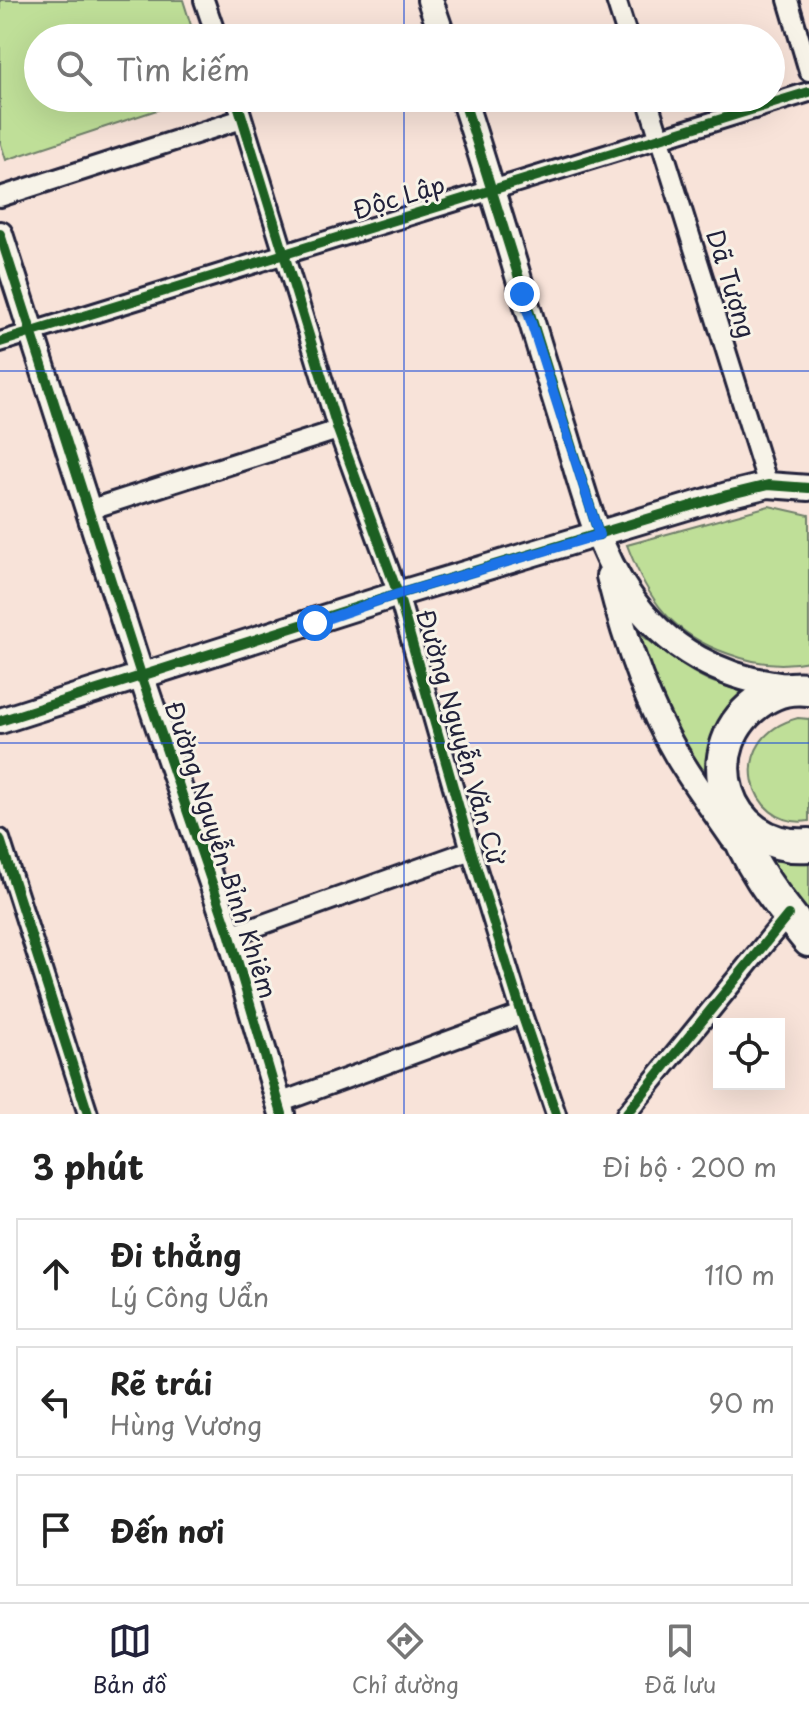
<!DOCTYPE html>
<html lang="vi">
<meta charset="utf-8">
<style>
body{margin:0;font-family:"Playpen Sans",sans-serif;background:#f2f2f2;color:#222}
.controls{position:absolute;right:24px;bottom:24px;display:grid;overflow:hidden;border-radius:0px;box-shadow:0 8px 32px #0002}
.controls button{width:72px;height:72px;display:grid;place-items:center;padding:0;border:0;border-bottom:2px solid #e0e0e0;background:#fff;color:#222;font:40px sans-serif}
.stop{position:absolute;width:24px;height:24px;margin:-18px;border:6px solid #1a73e8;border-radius:50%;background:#fff}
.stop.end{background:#1a73e8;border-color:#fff;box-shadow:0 2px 8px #0008}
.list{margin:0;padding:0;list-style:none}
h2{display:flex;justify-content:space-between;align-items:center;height:104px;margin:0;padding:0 32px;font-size:34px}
h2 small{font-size:26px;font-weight:400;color:#767676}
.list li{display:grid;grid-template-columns:52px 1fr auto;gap:24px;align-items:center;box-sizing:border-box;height:112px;margin:0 16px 16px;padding:0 16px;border:2px solid #e0e0e0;border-radius:0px}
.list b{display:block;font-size:30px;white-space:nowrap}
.list p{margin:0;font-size:26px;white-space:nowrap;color:#767676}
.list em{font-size:26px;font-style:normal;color:#767676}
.icon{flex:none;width:44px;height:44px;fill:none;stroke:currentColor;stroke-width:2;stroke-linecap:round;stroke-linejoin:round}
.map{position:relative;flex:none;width:809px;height:1114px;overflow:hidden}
.search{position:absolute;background:#fff;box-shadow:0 8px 32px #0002;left:24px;right:24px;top:24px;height:88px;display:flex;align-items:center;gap:20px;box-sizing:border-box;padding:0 28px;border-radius:44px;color:#767676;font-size:30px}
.sheet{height:488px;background:#fff}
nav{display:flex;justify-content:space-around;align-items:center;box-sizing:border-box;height:112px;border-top:2px solid #e0e0e0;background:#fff;font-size:22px;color:#767676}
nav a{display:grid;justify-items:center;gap:4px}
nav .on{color:#22223b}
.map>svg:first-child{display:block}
.green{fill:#bfdf98;stroke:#70806a;stroke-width:2}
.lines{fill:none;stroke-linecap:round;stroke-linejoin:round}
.street-casing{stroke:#22223b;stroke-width:24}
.secondary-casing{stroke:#22223b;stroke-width:30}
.highway-casing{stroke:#22223b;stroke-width:38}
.street{stroke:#f7f3e8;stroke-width:18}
.secondary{stroke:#f7f3e8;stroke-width:24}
.highway{stroke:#f7f3e8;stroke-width:32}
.cycleway-casing{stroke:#f7f3e8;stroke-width:15}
.cycleway{stroke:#1b5e20;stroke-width:10}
.route{stroke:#1a73e8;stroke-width:10}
.grid{fill:none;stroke:#1d4ed8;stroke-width:2;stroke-opacity:0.55}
.labels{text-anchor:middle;stroke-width:6;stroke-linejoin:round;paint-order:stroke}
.street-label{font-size:24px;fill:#22223b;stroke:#f7f3e8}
</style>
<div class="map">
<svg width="809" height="1114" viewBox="0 0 809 1114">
<rect width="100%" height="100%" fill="#f8e3d9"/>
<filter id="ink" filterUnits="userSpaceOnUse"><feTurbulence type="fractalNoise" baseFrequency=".0125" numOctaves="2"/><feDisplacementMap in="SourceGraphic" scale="16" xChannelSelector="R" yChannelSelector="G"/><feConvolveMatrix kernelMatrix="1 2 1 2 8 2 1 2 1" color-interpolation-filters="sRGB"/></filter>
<g filter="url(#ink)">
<!-- green -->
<path class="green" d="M 0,0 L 183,0 L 195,38 L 38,38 L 38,98 L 193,98 L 6,160 L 0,141 Z
M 769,506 L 809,515 L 809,661 C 781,667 756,664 729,654 C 672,635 648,600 627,545 Z
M 639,633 C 661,650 683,668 708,680 C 722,686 738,687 748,698 L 708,775 C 674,740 654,679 639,633 Z
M 798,718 L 809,719 L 809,821 C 747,830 724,737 798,718 Z
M 809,857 L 809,922 L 761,861 L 796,861 Z"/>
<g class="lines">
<defs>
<path id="street" d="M 204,0 L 217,38
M 616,0 L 628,38
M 788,0 L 809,71
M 236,98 L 338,430 L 398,594 L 471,850 L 522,1014 L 556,1114
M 647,98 L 768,485
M 0,197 L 242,119
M 0,342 L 809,92
M 88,510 L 338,430
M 0,839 L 88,1114
M 230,936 L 471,850
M 279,1103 L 522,1014
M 626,1114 L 788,915"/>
<path id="secondary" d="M 430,0 L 443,38
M 463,98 C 498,206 529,315 563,424 C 580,478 595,546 628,593 C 665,649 725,681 791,686
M 0,234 L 142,678 L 230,936 L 282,1114
M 609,576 C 624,636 646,703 677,755 C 694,784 714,810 733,838
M 0,721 L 398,594 L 727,495 L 768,485 L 809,488"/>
<path id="highway" d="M 809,689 C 791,687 778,690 763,699 C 691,745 723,852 809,845
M 731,812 C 746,863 776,900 809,940"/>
</defs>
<!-- street casing -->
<use href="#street" class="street-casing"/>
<!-- secondary casing -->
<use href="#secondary" class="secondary-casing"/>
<!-- highway casing -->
<use href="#highway" class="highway-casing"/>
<!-- street -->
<use href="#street" class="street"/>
<!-- secondary -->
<use href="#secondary" class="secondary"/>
<!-- highway -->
<use href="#highway" class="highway"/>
<defs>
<path id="cycleway" d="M 236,98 L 338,430 L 398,594 L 471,850 L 522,1014 L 556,1114
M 463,98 L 599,535
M 0,234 L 142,678 L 230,936 L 282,1114
M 0,342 L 809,92
M 0,721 L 398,594 L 727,495 L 768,485 L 809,488
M 0,839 L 88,1114
M 626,1114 L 788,915"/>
</defs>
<!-- cycleway casing -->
<use href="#cycleway" class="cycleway-casing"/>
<!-- cycleway -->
<use href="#cycleway" class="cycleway"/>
</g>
</g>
<g class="lines" filter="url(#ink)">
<!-- route -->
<path class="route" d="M 315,623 L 398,594 L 599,535 L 522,294"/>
</g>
<!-- grid -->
<path class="grid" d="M 404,0 L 404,38M 404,98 L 404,1114M 0,371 L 809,371M 0,743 L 809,743"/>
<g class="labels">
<!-- street labels -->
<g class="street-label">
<text transform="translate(399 198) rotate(-17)" y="8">Độc Lập</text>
<text transform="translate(730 284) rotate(73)" y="8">Dã Tượng</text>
<text transform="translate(460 737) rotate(74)" y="8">Đường Nguyễn Văn Cừ</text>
<text transform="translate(220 850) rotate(72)" y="8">Đường Nguyễn Bỉnh Khiêm</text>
</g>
</g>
</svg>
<div class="controls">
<button><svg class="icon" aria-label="locate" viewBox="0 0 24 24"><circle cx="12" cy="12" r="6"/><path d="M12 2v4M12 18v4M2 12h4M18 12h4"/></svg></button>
</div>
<div class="stop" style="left:315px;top:623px"></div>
<div class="stop end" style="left:522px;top:294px"></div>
<div class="search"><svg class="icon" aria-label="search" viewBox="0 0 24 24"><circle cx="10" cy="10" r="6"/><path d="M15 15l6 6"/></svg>Tìm kiếm</div>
</div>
<section class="sheet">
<h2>3 phút<small>Đi bộ · 200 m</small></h2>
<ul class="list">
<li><svg class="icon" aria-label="ahead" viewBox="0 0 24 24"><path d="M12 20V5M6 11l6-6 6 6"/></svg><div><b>Đi thẳng</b><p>Lý Công Uẩn</p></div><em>110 m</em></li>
<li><svg class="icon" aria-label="left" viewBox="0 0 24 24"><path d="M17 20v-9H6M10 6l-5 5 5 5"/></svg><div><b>Rẽ trái</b><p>Hùng Vương</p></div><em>90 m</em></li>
<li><svg class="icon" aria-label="arrive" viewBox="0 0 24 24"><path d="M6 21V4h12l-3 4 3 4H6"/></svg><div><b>Đến nơi</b></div></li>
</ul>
</section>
<nav>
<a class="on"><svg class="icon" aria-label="map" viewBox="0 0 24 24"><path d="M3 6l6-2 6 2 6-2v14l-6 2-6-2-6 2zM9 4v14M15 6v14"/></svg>Bản đồ</a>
<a><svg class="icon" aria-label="directions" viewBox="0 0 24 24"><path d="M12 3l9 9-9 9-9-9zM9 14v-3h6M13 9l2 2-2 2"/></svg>Chỉ đường</a>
<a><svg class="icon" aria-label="saved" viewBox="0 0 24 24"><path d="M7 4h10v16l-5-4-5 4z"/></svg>Đã lưu</a>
</nav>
